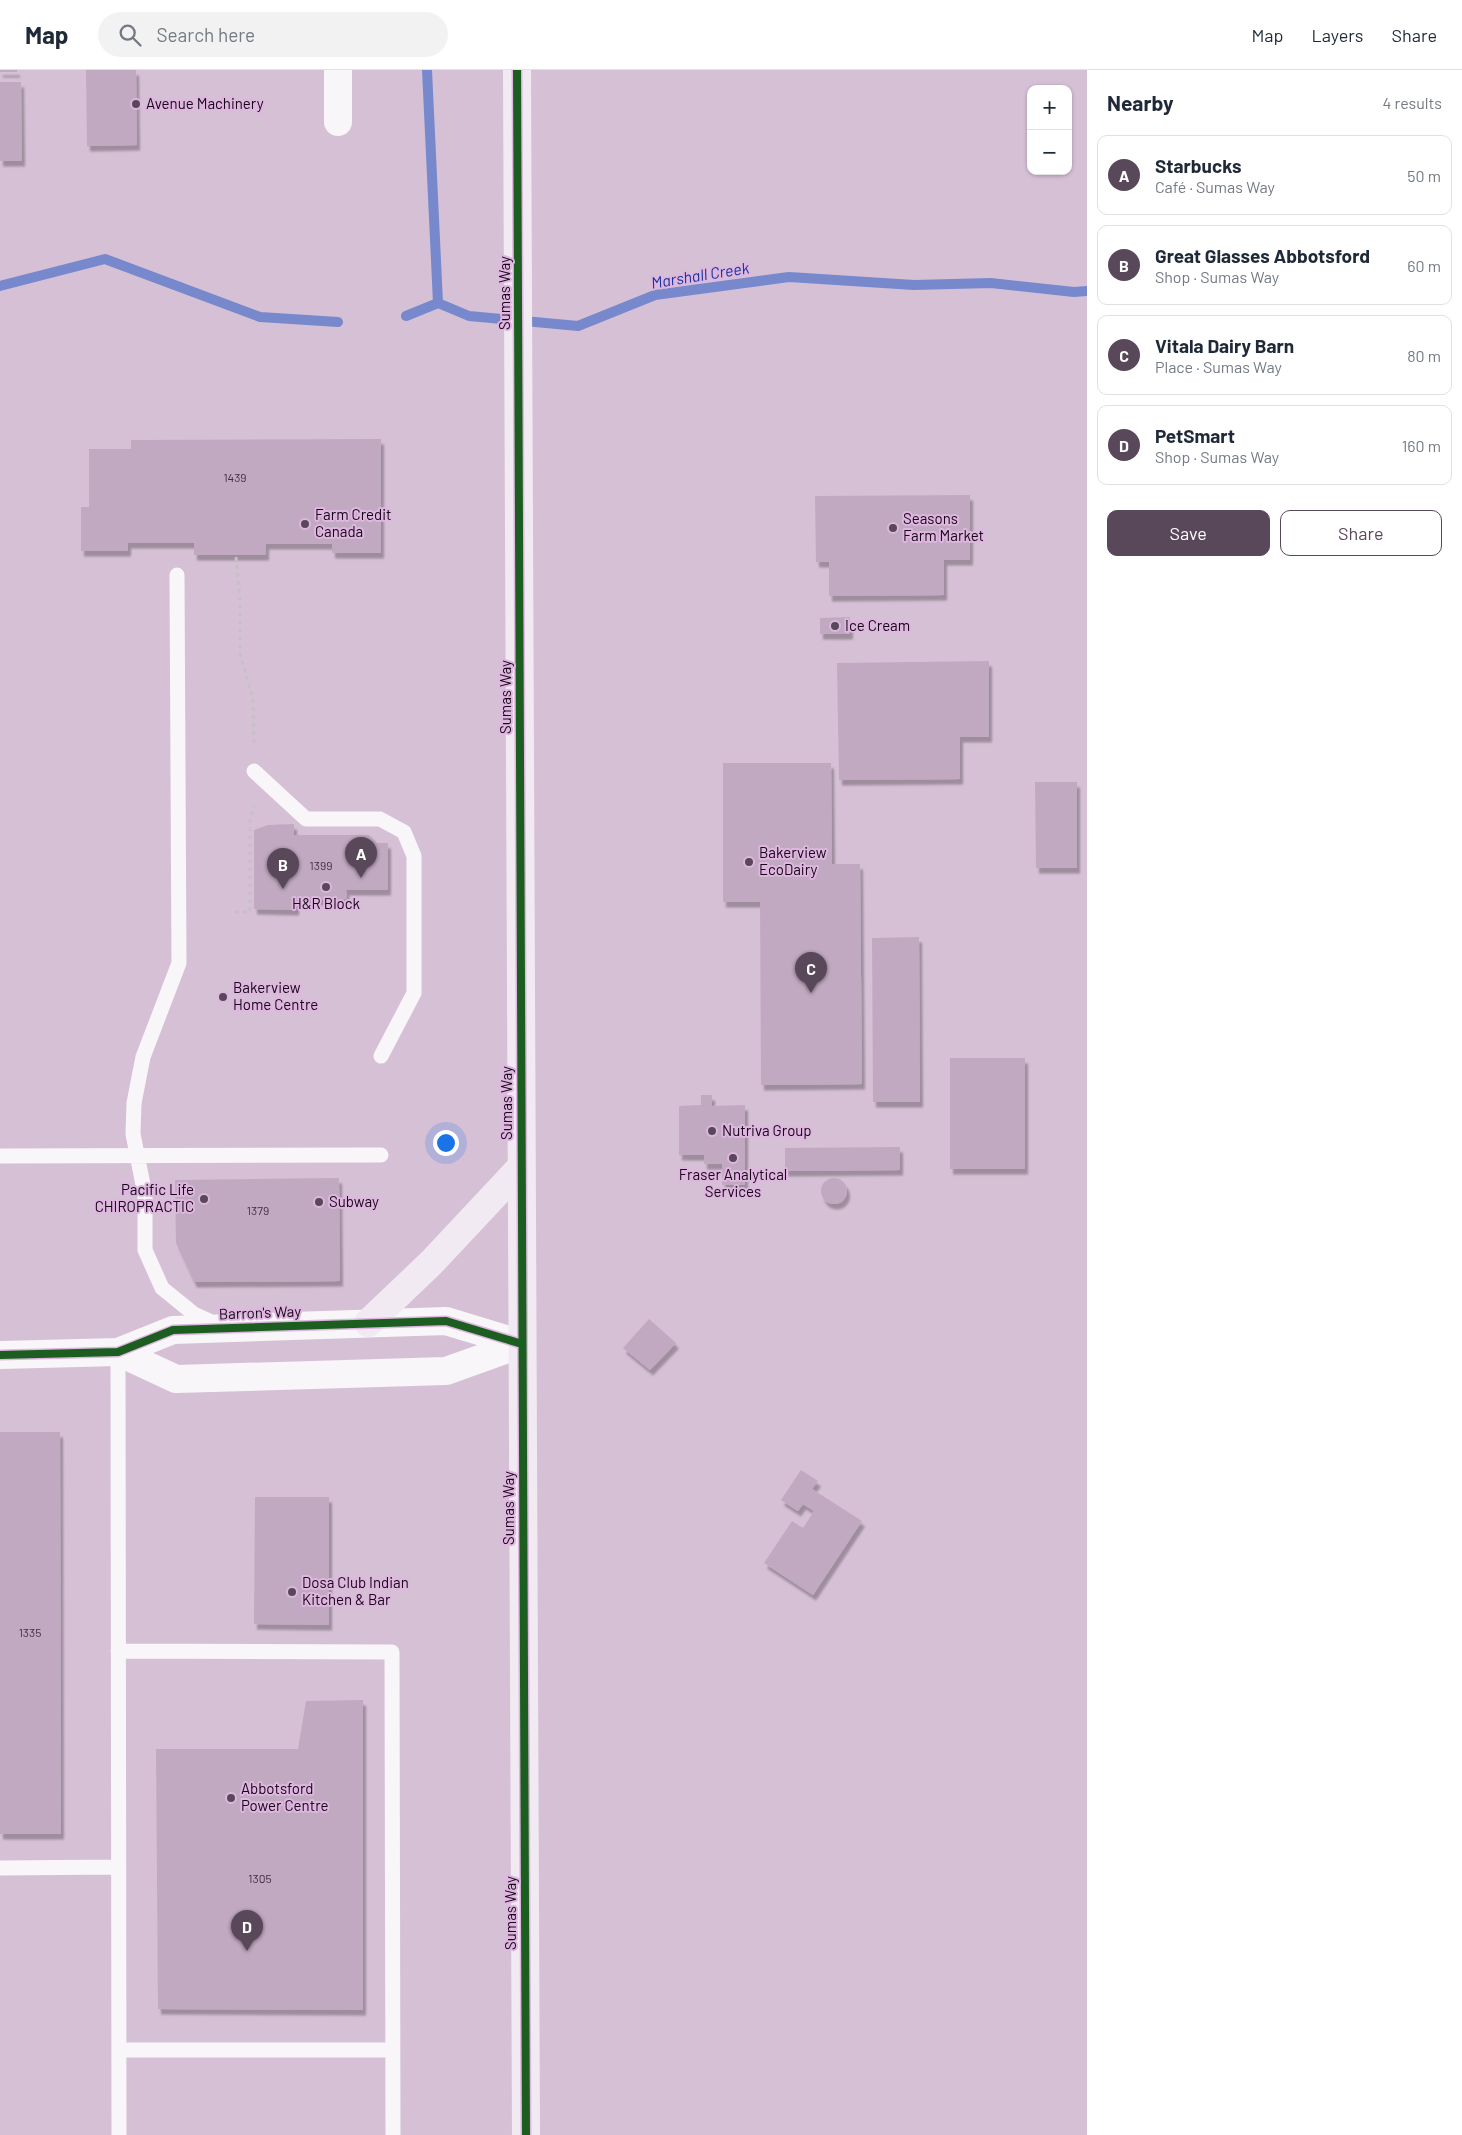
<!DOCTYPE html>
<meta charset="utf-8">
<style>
body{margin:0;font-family:Barlow,sans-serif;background:#f2f2f3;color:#1f2937}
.controls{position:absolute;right:15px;top:15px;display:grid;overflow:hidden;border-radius:10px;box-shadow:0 1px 4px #0004}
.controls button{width:45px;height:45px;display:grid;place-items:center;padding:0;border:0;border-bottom:1px solid #e0e1e3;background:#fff;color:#1f2937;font:25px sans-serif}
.you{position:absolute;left:445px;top:1072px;width:18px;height:18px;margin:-12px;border:4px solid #fff;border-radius:50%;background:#1a73e8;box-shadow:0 0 0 8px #1a73e833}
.badge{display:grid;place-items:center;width:32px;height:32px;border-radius:50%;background:#594859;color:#fff;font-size:16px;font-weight:700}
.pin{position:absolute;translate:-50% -41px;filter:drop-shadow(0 1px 2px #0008)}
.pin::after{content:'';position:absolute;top:26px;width:18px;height:15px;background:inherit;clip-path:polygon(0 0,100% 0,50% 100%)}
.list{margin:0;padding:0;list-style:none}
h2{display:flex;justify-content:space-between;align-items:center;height:65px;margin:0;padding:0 20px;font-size:21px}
h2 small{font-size:16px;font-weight:400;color:#747a83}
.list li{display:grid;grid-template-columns:32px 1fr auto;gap:15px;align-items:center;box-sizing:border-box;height:80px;margin:0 10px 10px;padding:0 10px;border:1px solid #e0e1e3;border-radius:10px}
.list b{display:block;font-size:19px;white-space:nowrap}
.list p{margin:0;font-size:16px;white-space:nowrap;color:#747a83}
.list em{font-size:16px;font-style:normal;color:#747a83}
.actions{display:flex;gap:10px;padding:15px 20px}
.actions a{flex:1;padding:11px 0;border:1px solid #594859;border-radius:10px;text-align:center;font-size:18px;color:#594859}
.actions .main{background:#594859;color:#fff}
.icon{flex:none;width:28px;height:28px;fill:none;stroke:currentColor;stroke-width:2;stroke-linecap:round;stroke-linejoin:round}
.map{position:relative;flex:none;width:1087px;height:2065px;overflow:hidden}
header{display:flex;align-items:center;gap:30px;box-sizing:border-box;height:70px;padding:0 25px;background:#fff;border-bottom:1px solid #e0e1e3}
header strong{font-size:24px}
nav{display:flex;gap:28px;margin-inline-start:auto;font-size:18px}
.search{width:350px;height:45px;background:#f2f2f3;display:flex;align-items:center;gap:12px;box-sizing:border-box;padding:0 18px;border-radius:28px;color:#747a83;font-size:19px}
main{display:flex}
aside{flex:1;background:#fff}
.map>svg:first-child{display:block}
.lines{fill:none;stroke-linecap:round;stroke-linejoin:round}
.stream{stroke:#7789cc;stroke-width:10}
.building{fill:#c2a9c2;filter:url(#shadow)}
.path{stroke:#c7c0c7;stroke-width:3;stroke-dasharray:4 4;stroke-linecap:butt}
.service{stroke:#f9f6f9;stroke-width:15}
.minor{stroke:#f9f6f9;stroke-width:28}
.tertiary{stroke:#f9f6f9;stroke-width:28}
.trunk{stroke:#f2eaf2;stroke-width:28}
.cycleway-casing{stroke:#dfb6e0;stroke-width:11}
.cycleway{stroke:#1b5e20;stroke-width:8}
.poi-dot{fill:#594859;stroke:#dfb6e0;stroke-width:2}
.labels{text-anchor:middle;stroke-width:4;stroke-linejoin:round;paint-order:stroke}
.number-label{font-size:12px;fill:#403041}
.poi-label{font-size:15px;fill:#150716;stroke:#dfb6e0;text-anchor:start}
.street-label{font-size:15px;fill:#150716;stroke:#dfb6e0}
.water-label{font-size:16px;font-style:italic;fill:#15359a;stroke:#dfb6e0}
</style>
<header>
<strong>Map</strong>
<div class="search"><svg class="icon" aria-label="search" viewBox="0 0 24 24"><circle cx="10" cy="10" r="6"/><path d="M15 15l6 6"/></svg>Search here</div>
<nav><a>Map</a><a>Layers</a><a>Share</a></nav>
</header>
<main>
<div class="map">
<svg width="1087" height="2065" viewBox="0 0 1087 2065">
<defs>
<filter id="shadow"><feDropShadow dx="3" dy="5.5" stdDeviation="1" flood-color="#0004"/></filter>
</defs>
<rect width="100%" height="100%" fill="#d6c0d6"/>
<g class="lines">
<!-- stream -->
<path class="stream" d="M 427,0 L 438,233
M 0,216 L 105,189 L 260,247 L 338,252
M 438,233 L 469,246 L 578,256 L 655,225 L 789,207 L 914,215 L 991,213 L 1074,222 L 1087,221
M 406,246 L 438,233"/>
</g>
<!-- building -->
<path class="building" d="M 0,0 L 17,0 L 17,2 L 0,2 Z
M 86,0 L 136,0 L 137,75 L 87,76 Z
M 0,12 L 21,12 L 22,91 L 0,91 Z
M 381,369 L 381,483 L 332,483 L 332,474 L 266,474 L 266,485 L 194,485 L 194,473 L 128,473 L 128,481 L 81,481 L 81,437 L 89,437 L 89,379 L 131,379 L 131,370 Z
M 970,425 L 970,490 L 944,490 L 944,525 L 829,526 L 829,492 L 816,492 L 815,426 Z
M 850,547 L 850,564 L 820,564 L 820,548 Z
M 989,591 L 989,667 L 960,667 L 960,709 L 839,710 L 837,593 Z
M 723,693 L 831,693 L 832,794 L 860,794 L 862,1014 L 761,1015 L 760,832 L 723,832 Z
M 1035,712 L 1077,712 L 1077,798 L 1036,798 Z
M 294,754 L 294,765 L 369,765 L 377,773 L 388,773 L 388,820 L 346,820 L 347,829 L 296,830 L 296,840 L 254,839 L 254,760 L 268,755 Z
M 919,867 L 920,1032 L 873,1032 L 872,868 Z
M 950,988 L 1025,988 L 1025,1099 L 950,1099 Z
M 701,1025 L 712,1025 L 712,1036 L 745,1035 L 745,1115 L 722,1115 L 722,1094 L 704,1094 L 704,1085 L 679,1085 L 679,1036 L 701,1035 Z
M 900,1077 L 900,1100 L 785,1101 L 785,1078 Z
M821 1121a13 13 0 1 1 26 0a13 13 0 1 1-26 0Z
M 339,1108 L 340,1211 L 194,1212 L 176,1173 L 175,1110 Z
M 649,1249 L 676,1273 L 650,1300 L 623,1278 Z
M 0,1362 L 60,1362 L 61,1764 L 0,1764 Z
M 801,1400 L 818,1411 L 812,1419 L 862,1451 L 813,1525 L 764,1493 L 792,1451 L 803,1458 L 814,1441 L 803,1434 L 798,1441 L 781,1430 Z
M 255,1427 L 329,1427 L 329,1555 L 254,1554 Z
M 363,1630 L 363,1940 L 158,1939 L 156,1679 L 298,1679 L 306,1631 Z"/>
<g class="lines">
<!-- path -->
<path class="path" d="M 236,487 L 240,530 L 240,584 L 253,629 L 254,677
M 235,842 L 250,842 L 250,752 L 254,736"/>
<!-- service -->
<path class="service" d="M 177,505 L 179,893 L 143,987 L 134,1033 L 133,1064 L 145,1125 L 145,1180 L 162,1218 L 194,1244 L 216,1254
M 254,701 L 306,749 L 380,749 L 404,762 L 414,786 L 414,923 L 381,986
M 0,1086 L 381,1085
M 118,1282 L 119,2065
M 118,1581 L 392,1582 L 393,2065
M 0,1798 L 118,1797
M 119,1980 L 393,1980"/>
<!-- minor -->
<path class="minor" d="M 338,0 L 338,52"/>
<!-- tertiary -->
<path class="tertiary" d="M 118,1282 L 176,1309 L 446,1301 L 522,1274
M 0,1285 L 118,1282 L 173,1260 L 446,1251 L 522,1274"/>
<!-- trunk -->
<path class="trunk" d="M 517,0 L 526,2065
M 368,1253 L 431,1193 L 521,1097"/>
<defs>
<path id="cycleway" d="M 517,0 L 526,2065
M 0,1285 L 118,1282 L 173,1260 L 446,1251 L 522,1274"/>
</defs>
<!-- cycleway casing -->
<use href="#cycleway" class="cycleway-casing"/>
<!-- cycleway -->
<use href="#cycleway" class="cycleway"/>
</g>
<!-- markers -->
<g class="poi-dot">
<circle cx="136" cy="34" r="5"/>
<circle cx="305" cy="454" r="5"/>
<circle cx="893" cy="458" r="5"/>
<circle cx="835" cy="556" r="5"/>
<circle cx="749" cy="792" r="5"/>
<circle cx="326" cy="817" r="5"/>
<circle cx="223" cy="927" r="5"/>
<circle cx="712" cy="1061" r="5"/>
<circle cx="733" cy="1088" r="5"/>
<circle cx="204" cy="1129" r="5"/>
<circle cx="319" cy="1132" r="5"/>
<circle cx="292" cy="1522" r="5"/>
<circle cx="231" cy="1728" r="5"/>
</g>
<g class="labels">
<!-- number labels -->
<g class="number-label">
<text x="235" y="412">1439</text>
<text x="321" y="800">1399</text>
<text x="258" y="1145">1379</text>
<text x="30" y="1567">1335</text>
<text x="260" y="1813">1305</text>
</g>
<!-- poi labels -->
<g class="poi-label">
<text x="146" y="39">Avenue Machinery</text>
<text x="315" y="450">Farm Credit<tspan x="315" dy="17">Canada</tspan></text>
<text x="903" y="454">Seasons<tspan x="903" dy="17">Farm Market</tspan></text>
<text x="845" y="561">Ice Cream</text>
<text x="759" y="788">Bakerview<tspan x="759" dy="17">EcoDairy</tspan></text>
<text x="326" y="839" text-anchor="middle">H&amp;R Block</text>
<text x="233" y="923">Bakerview<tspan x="233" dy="17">Home Centre</tspan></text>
<text x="722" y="1066">Nutriva Group</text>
<text x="733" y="1110" text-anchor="middle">Fraser Analytical<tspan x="733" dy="17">Services</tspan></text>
<text x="194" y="1125" text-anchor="end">Pacific Life<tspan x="194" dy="17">CHIROPRACTIC</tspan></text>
<text x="329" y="1137">Subway</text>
<text x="302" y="1518">Dosa Club Indian<tspan x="302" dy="17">Kitchen &amp; Bar</tspan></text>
<text x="241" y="1724">Abbotsford<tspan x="241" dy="17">Power Centre</tspan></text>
</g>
<!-- street labels -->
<g class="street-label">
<text transform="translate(505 223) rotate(-90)" y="5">Sumas Way</text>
<text transform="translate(506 627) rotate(-90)" y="5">Sumas Way</text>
<text transform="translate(507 1033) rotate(-90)" y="5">Sumas Way</text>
<text transform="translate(260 1243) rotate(-2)" y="5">Barron's Way</text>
<text transform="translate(509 1438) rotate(-90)" y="5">Sumas Way</text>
<text transform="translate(511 1843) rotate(-90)" y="5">Sumas Way</text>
</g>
<!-- water labels -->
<g class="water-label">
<text transform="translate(700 205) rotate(-9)" y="6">Marshall Creek</text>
</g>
</g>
</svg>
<div class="controls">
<button>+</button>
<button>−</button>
</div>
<div class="you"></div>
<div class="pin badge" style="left:361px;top:808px">A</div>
<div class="pin badge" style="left:283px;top:819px">B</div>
<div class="pin badge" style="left:811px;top:923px">C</div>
<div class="pin badge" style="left:247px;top:1881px">D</div>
</div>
<aside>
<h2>Nearby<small>4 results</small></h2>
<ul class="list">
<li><span class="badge">A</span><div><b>Starbucks</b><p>Café · Sumas Way</p></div><em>50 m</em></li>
<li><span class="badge">B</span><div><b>Great Glasses Abbotsford</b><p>Shop · Sumas Way</p></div><em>60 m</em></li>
<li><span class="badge">C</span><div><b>Vitala Dairy Barn</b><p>Place · Sumas Way</p></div><em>80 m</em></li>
<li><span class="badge">D</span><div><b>PetSmart</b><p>Shop · Sumas Way</p></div><em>160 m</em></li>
</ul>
<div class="actions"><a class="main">Save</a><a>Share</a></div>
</aside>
</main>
